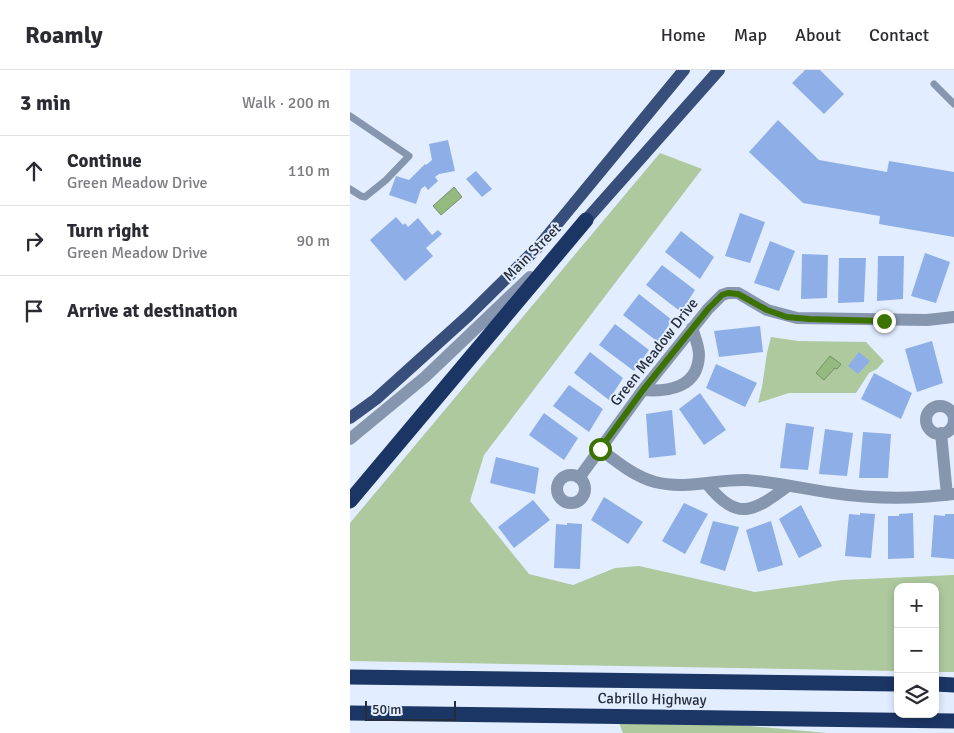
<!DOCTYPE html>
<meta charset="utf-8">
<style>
body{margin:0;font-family:Signika,sans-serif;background:#f2f2f3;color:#2b2b33}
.controls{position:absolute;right:15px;bottom:15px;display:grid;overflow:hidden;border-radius:10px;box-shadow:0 2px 8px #0003}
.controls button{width:45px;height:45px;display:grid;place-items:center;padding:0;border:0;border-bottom:1px solid #e1e1e2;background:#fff;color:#2b2b33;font:25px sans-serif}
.scale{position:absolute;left:15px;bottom:12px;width:91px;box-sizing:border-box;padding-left:5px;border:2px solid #262d38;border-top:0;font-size:14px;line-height:18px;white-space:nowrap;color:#262d38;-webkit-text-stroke:4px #e2edff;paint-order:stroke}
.stop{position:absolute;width:15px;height:15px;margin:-11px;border:4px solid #3c7300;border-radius:50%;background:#fff}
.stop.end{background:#3c7300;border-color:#fff;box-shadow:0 1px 5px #0008}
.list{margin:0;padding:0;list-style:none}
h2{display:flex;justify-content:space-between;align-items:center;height:65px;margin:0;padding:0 20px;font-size:21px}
h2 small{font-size:16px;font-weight:400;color:#7c7c81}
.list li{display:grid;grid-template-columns:32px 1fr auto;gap:15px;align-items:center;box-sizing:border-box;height:70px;padding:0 20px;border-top:1px solid #e1e1e2}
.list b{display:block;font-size:19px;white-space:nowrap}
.list p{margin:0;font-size:16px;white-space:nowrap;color:#7c7c81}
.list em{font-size:16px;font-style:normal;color:#7c7c81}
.icon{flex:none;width:28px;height:28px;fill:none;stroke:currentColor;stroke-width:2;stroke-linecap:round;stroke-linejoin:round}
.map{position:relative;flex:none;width:604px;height:663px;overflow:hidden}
header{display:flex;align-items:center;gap:30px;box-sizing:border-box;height:70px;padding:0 25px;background:#fff;border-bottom:1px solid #e1e1e2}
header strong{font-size:24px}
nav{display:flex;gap:28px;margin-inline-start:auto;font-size:18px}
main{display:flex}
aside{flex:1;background:#fff}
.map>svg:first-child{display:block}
.green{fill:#aec99e}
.water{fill:#95ba80;stroke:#74906a}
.building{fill:#8daee7}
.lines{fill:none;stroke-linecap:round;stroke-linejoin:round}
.service{stroke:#8796af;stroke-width:7}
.minor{stroke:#8796af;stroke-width:12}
.tertiary{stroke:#8796af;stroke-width:12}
.primary{stroke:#374f7a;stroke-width:12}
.motorway{stroke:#1b3565;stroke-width:15}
.route{stroke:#3c7300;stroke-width:6}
.labels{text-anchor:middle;stroke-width:4;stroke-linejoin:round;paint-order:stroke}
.street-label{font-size:15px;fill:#262d38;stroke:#e2edff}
</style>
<header>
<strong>Roamly</strong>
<nav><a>Home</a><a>Map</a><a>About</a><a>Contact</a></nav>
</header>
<main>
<aside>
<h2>3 min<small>Walk · 200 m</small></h2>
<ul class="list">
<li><svg class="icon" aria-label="ahead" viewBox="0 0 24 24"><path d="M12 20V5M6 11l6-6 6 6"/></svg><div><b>Continue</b><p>Green Meadow Drive</p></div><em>110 m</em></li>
<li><svg class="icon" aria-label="right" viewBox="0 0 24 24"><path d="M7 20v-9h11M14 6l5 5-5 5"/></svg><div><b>Turn right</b><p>Green Meadow Drive</p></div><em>90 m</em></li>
<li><svg class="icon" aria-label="arrive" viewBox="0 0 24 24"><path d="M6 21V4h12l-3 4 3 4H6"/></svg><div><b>Arrive at destination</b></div></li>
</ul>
</aside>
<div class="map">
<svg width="604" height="663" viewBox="0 0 604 663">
<rect width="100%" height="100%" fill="#e2edff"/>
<!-- green -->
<path class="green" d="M 310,83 L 352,99 L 134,385 L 120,431 L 179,504 L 223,515 L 265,498 L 289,496 L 405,522 L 492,510 L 604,505 L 604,602 L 585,602 L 585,517 L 548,517 L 548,601 L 0,591 L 0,453 Z
M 421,267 L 448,271 L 516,272 L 534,291 L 527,299 L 519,303 L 506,323 L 439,323 L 408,333 L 412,317 L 417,283 Z
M 267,648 L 347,651 L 477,663 L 273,663 Z"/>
<!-- water -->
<path class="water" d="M 104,117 L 112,127 L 91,145 L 83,136 Z
M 480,286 L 491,294 L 487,299 L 485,298 L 474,310 L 466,303 Z"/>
<!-- building -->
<path class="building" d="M 455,0 L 470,0 L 494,24 L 474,44 L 442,13 Z
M 428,50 L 469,90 L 537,102 L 539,91 L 604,102 L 604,167 L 529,154 L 530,146 L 453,133 L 399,82 Z
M 98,70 L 105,101 L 89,104 L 85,107 L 88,111 L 78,120 L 75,116 L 71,119 L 66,134 L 39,125 L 46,106 L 59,110 L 75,94 L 76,95 L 82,90 L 79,74 Z
M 126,101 L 142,119 L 132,127 L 116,109 Z
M 390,143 L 415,152 L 400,193 L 375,186 Z
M 46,147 L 53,155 L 55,153 L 58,157 L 68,148 L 82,165 L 88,160 L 92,164 L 76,178 L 83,186 L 55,211 L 20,170 Z
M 331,161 L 364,187 L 350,209 L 315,182 Z
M 420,171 L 445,181 L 429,221 L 404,213 Z
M 575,183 L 600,192 L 586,233 L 561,226 Z
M 452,184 L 478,185 L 477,228 L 451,229 Z
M 528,186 L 554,186 L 553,229 L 527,231 Z
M 489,188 L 516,188 L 514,232 L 488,233 Z
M 312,195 L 345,220 L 331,242 L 296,215 Z
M 289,224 L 322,250 L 308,272 L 273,245 Z
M 265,254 L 299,280 L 284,301 L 249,275 Z
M 410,256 L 413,282 L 369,287 L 364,261 Z
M 582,271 L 593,313 L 567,322 L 555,279 Z
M 240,282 L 273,308 L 259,330 L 224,303 Z
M 509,282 L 520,291 L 508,304 L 498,296 Z
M 366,294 L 407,313 L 395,337 L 356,318 Z
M 524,303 L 562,323 L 551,349 L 511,329 Z
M 219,315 L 253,339 L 239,362 L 203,336 Z
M 350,323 L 376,360 L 354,375 L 329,339 Z
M 322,340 L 326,385 L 299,388 L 296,344 Z
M 194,343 L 228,368 L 214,390 L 179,365 Z
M 436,353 L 464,357 L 458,400 L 430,398 Z
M 475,359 L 503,363 L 497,406 L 469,404 Z
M 513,362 L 541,364 L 538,408 L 509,408 Z
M 146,387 L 189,398 L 185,424 L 140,413 Z
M 254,427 L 293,452 L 278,474 L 241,450 Z
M 183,430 L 200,450 L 164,478 L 148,457 Z
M 334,433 L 358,444 L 335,484 L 312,471 Z
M 451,435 L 472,476 L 449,488 L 429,449 Z
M 510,443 L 525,444 L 521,488 L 495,486 L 499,444 L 510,445 Z
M 563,443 L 564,488 L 538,489 L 538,446 L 549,446 L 549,444 Z
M 595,444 L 604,444 L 604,489 L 581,487 L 584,445 L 595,446 Z
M 363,451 L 389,457 L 375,501 L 350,493 Z
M 421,451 L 433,495 L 408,502 L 396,460 Z
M 217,453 L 232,454 L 230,499 L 204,498 L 206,454 L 217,455 Z"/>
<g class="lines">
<!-- service -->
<path class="service" d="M 584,14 L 604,34
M 0,46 L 59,86 L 36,110 L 15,127 L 11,126 L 0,119"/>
<!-- minor -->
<path class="minor" d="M 293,320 C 318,322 348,318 349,285 C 349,276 345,267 342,258
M576 350a14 14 0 1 1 28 0a14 14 0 1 1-28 0Z
M 591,363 L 597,425
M 250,379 C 267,392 284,406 305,412 C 336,420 366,409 396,410 C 425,412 454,419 483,423 C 523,429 564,429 604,424
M207 419a14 14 0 1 1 28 0a14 14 0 1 1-28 0Z
M 229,408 L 293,320 L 358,239 L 372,225 L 378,223 L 388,223 L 417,240 L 447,248 L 577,250 L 604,247
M 357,414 C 388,452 403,442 438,416"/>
<!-- tertiary -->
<path class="tertiary" d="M 0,369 L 75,307 L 180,207"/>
<!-- primary -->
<path class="primary" d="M 236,150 L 369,0
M 0,348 L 26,329 L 118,246 L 189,176 L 334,0"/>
<!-- motorway -->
<path class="motorway" d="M 0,431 L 236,150
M 0,607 L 548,614
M 585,614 L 604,615
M 0,643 L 604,651"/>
</g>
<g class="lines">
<!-- route -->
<path class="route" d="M 250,379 L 293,320 L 358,239 L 372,225 L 378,223 L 388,224 L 417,240 L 437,247 L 459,249 L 534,251"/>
</g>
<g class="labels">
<!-- street labels -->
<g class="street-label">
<text transform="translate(182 182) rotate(-45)" y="5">Main Street</text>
<text transform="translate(304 282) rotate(-52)" y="5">Green Meadow Drive</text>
<text transform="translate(302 629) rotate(1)" y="5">Cabrillo Highway</text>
</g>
</g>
</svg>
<div class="controls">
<button>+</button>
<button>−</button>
<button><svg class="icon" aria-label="layers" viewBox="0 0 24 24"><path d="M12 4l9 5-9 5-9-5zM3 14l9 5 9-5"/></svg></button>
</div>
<div class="scale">50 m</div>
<div class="stop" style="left:250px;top:379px"></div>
<div class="stop end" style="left:534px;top:251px"></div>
</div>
</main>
